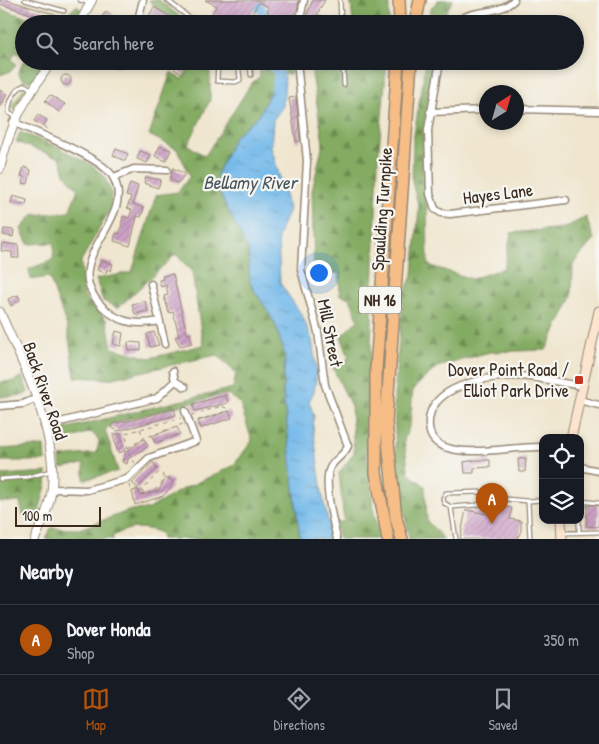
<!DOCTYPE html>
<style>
body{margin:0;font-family:"Patrick Hand",sans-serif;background:#20242c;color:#f1f3f6}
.controls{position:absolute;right:15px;bottom:15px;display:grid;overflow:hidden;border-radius:10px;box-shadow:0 2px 8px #0003}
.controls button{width:45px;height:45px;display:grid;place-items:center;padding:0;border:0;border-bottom:1px solid #363941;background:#171b24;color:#f1f3f6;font:25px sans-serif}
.compass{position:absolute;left:479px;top:85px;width:45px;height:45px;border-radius:50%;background:#171b24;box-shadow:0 2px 8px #0003;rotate:37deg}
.scale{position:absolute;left:15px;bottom:12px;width:86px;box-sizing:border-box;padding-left:5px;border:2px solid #3b2a1e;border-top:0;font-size:14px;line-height:18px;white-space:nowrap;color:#3b2a1e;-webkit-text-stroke:4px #f6f6f2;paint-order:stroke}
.you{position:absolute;left:318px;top:272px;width:18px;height:18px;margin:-12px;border:4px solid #fff;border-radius:50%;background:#1a73e8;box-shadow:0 0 0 8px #1a73e833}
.badge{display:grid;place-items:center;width:32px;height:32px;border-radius:50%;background:#b45309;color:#fff;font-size:16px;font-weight:700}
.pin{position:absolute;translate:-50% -41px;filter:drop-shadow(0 1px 2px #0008)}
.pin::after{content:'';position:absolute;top:26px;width:18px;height:15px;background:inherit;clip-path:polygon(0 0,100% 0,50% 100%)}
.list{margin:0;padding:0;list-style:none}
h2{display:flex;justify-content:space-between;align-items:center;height:65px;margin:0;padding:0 20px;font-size:21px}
h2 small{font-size:16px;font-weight:400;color:#9ea1a6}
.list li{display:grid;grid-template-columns:32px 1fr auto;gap:15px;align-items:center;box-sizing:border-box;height:70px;padding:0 20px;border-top:1px solid #363941}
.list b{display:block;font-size:19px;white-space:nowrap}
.list p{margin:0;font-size:16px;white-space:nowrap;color:#9ea1a6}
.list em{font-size:16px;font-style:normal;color:#9ea1a6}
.icon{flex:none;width:28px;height:28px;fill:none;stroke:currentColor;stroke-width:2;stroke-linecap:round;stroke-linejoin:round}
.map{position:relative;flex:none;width:599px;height:539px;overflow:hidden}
.search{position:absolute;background:#171b24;box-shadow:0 2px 8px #0003;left:15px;right:15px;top:15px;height:55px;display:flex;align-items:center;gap:12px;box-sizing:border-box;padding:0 18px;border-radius:28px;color:#9ea1a6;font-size:19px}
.sheet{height:135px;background:#171b24}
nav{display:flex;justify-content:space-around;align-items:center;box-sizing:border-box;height:70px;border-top:1px solid #363941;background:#171b24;font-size:14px;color:#9ea1a6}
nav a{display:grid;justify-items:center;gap:2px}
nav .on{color:#b45309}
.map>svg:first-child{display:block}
.grass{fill:url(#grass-dots);stroke:#707846}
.forest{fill:url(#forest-firs);stroke:#5f6a40}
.water{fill:url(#water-ripples);stroke:#577284}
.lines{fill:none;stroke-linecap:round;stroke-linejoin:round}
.river{stroke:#73b9ea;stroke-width:10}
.building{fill:url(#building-hatch)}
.service-casing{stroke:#968876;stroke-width:5.5}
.minor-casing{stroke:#968876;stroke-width:9}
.tertiary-casing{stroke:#968876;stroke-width:10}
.secondary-casing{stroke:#968876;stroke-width:11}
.motorway-casing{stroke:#968876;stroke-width:14}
.path{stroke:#968876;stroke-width:1;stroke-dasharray:4 4;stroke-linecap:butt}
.service{stroke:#fff;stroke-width:3}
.minor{stroke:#fff;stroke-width:6}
.tertiary{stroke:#fff;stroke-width:8}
.secondary{stroke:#fbe5cf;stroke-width:9}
.motorway{stroke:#f6be86;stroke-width:11}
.poi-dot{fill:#c8321e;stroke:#f6f6f2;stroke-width:2}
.labels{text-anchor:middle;stroke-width:4.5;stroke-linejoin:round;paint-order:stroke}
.shield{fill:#f6f6f2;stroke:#73675e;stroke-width:1}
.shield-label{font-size:16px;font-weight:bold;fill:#3b2a1e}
.street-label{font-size:18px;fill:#3b2a1e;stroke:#f6f6f2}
.poi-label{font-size:18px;fill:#3b2a1e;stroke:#f6f6f2;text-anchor:end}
.water-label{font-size:19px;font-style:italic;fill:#4c555b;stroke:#f6f6f2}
</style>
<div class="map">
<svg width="599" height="539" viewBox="0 0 599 539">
<defs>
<pattern id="grass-dots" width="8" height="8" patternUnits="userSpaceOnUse" patternTransform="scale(1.25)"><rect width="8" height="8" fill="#a4c66f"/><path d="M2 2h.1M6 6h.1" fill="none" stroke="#87a15b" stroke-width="1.8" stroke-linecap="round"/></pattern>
<pattern id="forest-firs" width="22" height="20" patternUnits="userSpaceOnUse" patternTransform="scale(1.25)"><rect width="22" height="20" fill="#83ab62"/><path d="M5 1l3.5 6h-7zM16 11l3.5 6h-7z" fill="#6c8b50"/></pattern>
<pattern id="water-ripples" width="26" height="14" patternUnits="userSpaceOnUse" patternTransform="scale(1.25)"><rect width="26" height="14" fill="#73b9ea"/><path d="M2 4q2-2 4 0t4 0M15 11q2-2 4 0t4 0" fill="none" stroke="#6097bd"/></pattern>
<pattern id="building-hatch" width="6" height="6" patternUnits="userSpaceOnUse" patternTransform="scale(1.25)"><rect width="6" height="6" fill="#cda0c6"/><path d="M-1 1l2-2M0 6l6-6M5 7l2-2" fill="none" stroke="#a883a0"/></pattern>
</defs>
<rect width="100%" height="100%" fill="#f6f6f2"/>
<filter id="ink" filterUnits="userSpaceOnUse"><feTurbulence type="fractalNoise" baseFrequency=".02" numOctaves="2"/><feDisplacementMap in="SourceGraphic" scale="10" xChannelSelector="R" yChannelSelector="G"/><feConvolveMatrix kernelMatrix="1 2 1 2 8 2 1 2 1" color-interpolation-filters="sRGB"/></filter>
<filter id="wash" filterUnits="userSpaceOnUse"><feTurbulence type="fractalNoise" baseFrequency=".0096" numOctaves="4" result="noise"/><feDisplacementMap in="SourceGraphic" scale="20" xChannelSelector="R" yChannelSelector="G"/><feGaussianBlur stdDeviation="1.12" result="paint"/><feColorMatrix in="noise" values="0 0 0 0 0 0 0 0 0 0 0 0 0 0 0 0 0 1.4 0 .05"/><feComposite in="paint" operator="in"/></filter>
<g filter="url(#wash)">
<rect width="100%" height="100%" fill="#f0e6cf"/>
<!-- grass -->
<path class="grass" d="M 23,89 L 27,89 L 27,92 L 14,110 L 12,106 Z"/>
<!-- forest -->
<path class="forest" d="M 149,0 L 159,0 L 189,24 C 178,24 155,9 149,0 Z
M 347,0 L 389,0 L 389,24 L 353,24 L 351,3 Z
M 438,0 L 453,0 L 446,12 L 445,24 L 429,24 L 431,9 Z
M 77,5 L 82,11 L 73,24 L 63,24 L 65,17 Z
M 0,9 L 50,24 L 24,24 L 24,57 L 15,52 L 12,59 L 16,64 L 11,71 L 0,75 Z
M 24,61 L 48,61 L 35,80 L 29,82 L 21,78 L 18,72 Z
M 192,61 L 210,61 L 210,100 L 188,145 L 205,156 L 251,84 L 260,76 L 259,61 L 289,61 L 290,74 L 279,75 L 259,115 L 234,137 L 221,196 L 248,249 L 250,283 L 275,323 L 285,355 L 283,392 L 300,539 L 162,539 L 161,533 C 143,526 128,526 112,537 L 114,539 L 46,539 L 51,528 L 79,529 L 131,510 L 149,509 L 179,491 L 233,466 L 252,441 L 240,403 L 228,394 L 217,396 L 113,423 L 105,430 L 118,471 L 84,480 L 84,464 L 61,468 L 60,457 L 97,453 L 99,440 L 91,432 L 56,443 L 55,431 L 233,388 L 236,373 L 217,355 L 109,379 L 75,377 L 67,326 L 49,277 L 31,280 L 29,269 L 53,260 L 54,243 L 28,244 L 21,229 L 32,215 L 69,212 L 78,189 L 66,176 L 60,158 L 16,142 L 20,132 L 57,147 L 90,164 L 104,176 L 111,191 L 111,208 L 81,261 L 84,296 L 107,320 L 112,348 L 150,358 L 203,345 L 192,272 L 176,254 L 118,308 L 103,301 L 96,279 L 132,272 L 156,195 L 178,192 L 190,176 L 177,149 L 149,135 L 171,72 L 182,79 Z
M 310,61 L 387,61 L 378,160 L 367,453 L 374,514 L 381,539 L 339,539 L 335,522 L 344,522 L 339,473 L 354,453 L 351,406 L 333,368 L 349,358 L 341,336 L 358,320 L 350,298 L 340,295 L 339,274 L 314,268 L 312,191 L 323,143 Z
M 426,61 L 438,61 L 424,124 L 422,168 L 427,205 L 428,265 L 472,279 L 504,268 L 511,233 L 564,228 L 586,217 L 594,239 L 573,264 L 572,297 L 546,350 L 490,352 L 437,367 L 413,389 L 410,424 L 404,440 L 409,474 L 425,486 L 427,521 L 444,539 L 409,539 L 396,464 L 394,395 L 403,296 L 413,274 L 419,208 L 412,182 L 413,140 Z
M 22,376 L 28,392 L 25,395 L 0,397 L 0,382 L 14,381 Z
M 44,446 L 45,461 L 0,461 L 0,449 Z
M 47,472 L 46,486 L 38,515 L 23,516 L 20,502 L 0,502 L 0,475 Z"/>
<!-- water -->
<path class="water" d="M 279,74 L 285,77 L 283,106 L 273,120 L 271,147 L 289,209 L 278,237 L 280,283 L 303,317 L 312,340 L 317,372 L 314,392 L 309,401 L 314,416 L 313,427 L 322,493 L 332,539 L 300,539 L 283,392 L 285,355 L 275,323 L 250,283 L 248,249 L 221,196 L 217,174 L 234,137 L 259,115 Z"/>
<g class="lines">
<!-- river -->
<path class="river" d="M 257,5 L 264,13 L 266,24
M 269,61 L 279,74 L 276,88"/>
</g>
<g id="blocks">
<!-- building -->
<path class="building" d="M 0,0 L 7,0 L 67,18 L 65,24 L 62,24 L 0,4 Z
M 205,0 L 299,0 L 297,10 L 288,24 L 268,24 L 268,7 L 259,2 L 246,24 L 224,24 L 225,21 L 212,13 L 217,6 Z
M 313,0 L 325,0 L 317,14 L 337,24 L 313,24 L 305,19 Z
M 154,7 L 183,24 L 163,24 L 149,16 Z
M 106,11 L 124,24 L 97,24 Z
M 105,61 L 121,61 L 118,68 Z
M 179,61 L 190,61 L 183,74 L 174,69 Z
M61 80a5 5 0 1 1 10 0a5 5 0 1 1-10 0Z
M 0,90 L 7,94 L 0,108 Z
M 50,95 L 65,104 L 59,112 L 45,101 Z
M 296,97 L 300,141 L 296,142 L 289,98 Z
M 38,115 L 47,120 L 44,126 L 34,121 Z
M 160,146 L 171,150 L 166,161 L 155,156 Z
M 116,149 L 128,154 L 125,161 L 113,155 Z
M 140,151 L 151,155 L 147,163 L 137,159 Z
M 24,167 L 31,170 L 28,184 L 23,183 L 24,177 L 21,176 Z
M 173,168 L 185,174 L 178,183 L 170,180 Z
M 146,177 L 161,180 L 158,188 L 144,183 Z
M 130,183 L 138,186 L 133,204 L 144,208 L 141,217 L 137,216 L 130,246 L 114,241 L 116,233 L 120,234 L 123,216 L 129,218 L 132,210 L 127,208 L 131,197 L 126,196 Z
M 13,196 L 27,200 L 26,205 L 11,203 Z
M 4,229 L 14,230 L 13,237 L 3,235 Z
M 2,243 L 18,245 L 19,258 L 12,258 L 12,252 L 1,251 Z
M 101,260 L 113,264 L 111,271 L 107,269 L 106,273 L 97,270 Z
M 173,274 L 187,334 L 190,333 L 192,343 L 180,346 L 175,337 L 179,336 L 173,312 L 169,313 L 164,296 L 168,295 L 166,285 L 161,287 L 159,280 L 163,279 L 162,276 Z
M 18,295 L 20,300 L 11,306 L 8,299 Z
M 145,301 L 148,311 L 135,314 L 132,304 Z
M 116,331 L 123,333 L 121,346 L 113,344 Z
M 154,332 L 159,345 L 150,347 L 147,334 Z
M 128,342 L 141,343 L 141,350 L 129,351 Z
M 226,395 L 228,403 L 195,411 L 193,404 Z
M 174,408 L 176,415 L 118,431 L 111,427 L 114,423 L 133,420 Z
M 229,411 L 232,418 L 201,428 L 198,421 Z
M 177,427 L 180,434 L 155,443 L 152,436 Z
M 120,433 L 125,451 L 118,453 L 113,435 Z
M 144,439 L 148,446 L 128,459 L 127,464 L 122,462 L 126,452 Z
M 526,458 L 525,472 L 519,472 L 518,459 Z
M 477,460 L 490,460 L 490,467 L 474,468 L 474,473 L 465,473 L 464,462 Z
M 153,462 L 157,468 L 138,488 L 132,483 Z
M 166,478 L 173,481 L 170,489 L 163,496 L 135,505 L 132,491 L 139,490 L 140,495 L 152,493 L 159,490 Z
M 494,505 L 512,508 L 510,519 L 521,521 L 521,531 L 517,539 L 460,539 L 466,510 L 492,515 Z
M 587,505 L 599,506 L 598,527 L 586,526 Z"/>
</g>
</g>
<g filter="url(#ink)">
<use href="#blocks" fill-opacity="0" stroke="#968876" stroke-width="1"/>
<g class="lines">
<defs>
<path id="service" d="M 25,0 L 64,11
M 80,0 L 90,3
M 167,0 L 197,24
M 340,0 L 341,24
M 218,61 L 217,81 L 235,82 L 240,80 L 238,61
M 250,61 L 251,75
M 343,61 L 344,85
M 16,117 L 9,113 C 8,103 15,88 25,85 L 31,89
M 0,479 L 28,477 L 51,471
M 580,501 L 599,503
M 451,507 L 444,503 L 443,498 L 446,493 L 483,492 L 493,498
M 579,532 L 579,520
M 562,533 L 599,532
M 456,539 L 451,507 L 477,505 L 494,498 L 528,501
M 530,539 L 528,501 L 543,500"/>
<path id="minor" d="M 138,20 L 143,0
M 299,24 L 304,0
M 454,24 C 471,7 497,17 514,0
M 297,61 L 307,161 L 301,270 L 318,332 L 325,385 L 348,446 C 344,456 334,459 330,468 C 323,483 333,522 337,539
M 440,61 L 428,130 L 430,194 L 435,209 L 441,213 L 450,214 L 566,200
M 516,109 L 599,111
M 430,112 L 486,110
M 13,122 C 36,133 102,157 113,177 C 139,222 51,261 106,310 C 122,324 140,325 160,321
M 114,177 L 134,169 L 167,170
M 151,284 L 165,344
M 175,381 L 185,387
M 579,400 L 599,405
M 0,406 L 23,404 L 35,399
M 44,426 L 157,398 L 175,381 L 173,371
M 543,447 C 515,446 472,456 448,448 C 437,445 430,439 429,427 C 425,386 487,376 518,376 C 539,377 561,383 582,386
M 580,467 L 599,471
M 52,489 L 87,490 L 127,479 L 149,458 L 196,441 L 185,411"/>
<path id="tertiary" d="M 79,24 L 92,0
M 0,169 C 10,123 25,100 52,61
M 0,312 C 23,364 57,430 52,488 C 50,505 42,523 35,539"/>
<path id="secondary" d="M 571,438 L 599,311
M 561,520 L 562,539"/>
<path id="motorway" d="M 399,0 L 400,24
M 415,24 L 420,0
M 388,539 L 376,473 L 376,369 L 398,61
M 402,539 L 396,518 L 386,422 L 411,61"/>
</defs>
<!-- service casing -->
<use href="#service" class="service-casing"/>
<!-- minor casing -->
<use href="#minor" class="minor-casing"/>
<!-- tertiary casing -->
<use href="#tertiary" class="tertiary-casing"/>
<!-- secondary casing -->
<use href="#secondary" class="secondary-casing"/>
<!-- motorway casing -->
<use href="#motorway" class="motorway-casing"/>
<!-- path -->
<path class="path" d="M 45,126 L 48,130
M 192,415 L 222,406 L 226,408 L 224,412 L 196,421
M 140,429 L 143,437
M 128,448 L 144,438 L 183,424
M 135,463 L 128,453 L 126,433 L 181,418
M 129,485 L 130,488 L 142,490 L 144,495 C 154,490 164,488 163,475 L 159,472 L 142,490"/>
<!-- service -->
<use href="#service" class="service"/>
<!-- minor -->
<use href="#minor" class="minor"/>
<!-- tertiary -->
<use href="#tertiary" class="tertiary"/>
<!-- secondary -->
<use href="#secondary" class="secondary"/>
<!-- motorway -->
<use href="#motorway" class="motorway"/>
</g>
</g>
<!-- markers -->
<rect class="poi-dot" x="574" y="375" width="10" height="10" rx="2.5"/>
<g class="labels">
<!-- shield labels -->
<rect class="shield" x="359" y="286.5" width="42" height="27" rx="4"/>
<g class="shield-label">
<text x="380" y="306">NH 16</text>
</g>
<!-- street labels -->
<g class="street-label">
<text transform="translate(498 194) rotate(-7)" y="6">Hayes Lane</text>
<text transform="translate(382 209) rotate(-86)" y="6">Spaulding Turnpike</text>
<text transform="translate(330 333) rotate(79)" y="6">Mill Street</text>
<text transform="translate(45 391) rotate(71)" y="6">Back River Road</text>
</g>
<!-- poi labels -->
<g class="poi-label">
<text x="569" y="376">Dover Point Road /<tspan x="569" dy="21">Elliot Park Drive</tspan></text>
</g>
<!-- water labels -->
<g class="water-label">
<text x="250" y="189">Bellamy River</text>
</g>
</g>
</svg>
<div class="controls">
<button><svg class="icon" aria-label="locate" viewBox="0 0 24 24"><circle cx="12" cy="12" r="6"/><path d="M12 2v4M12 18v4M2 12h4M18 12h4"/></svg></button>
<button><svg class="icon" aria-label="layers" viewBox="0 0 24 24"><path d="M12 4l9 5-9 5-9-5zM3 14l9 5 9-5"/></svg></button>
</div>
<svg class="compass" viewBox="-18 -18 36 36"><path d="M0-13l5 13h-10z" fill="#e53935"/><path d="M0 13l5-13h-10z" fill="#9ea1a6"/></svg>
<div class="scale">100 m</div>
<div class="you"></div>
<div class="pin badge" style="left:492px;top:524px">A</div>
<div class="search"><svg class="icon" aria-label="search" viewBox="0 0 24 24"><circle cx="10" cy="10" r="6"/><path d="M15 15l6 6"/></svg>Search here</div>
</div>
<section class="sheet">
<h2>Nearby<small></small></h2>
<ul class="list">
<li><span class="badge">A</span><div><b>Dover Honda</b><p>Shop</p></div><em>350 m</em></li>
</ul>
</section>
<nav>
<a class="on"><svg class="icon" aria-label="map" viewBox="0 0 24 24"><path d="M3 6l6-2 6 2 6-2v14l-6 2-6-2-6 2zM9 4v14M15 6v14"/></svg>Map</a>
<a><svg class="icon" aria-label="directions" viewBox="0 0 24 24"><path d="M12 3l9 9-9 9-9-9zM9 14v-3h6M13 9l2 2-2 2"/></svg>Directions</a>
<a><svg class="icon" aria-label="saved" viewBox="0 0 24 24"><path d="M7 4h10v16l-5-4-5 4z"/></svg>Saved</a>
</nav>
